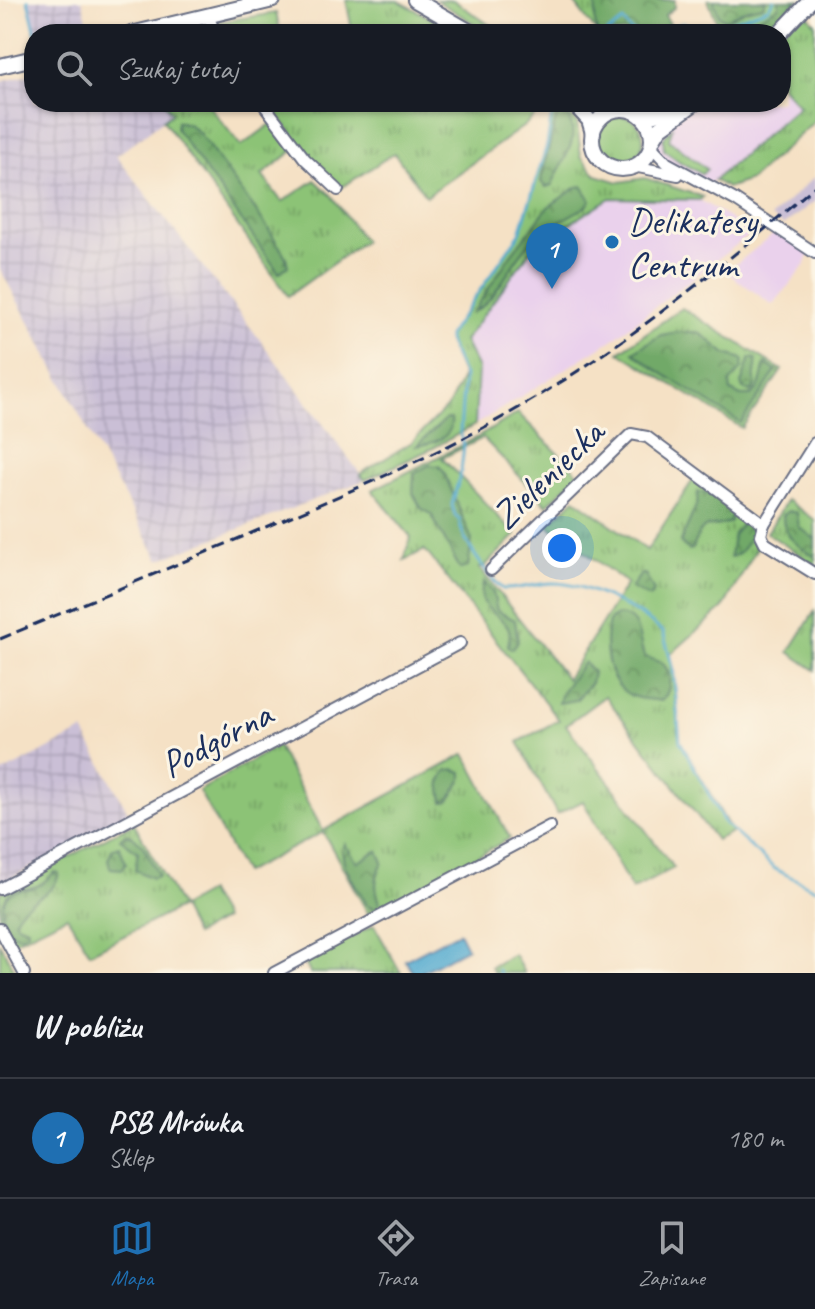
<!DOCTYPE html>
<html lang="pl">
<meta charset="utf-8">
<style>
:root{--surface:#171b24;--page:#242831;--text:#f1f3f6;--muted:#9ea1a6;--line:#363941;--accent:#1f6fb2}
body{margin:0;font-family:Caveat,sans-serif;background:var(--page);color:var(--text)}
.you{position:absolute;left:562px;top:548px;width:28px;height:28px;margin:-20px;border:6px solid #fff;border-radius:50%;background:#1a73e8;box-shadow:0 0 0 12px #1a73e833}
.badge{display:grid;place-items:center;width:52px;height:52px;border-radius:50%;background:var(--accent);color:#fff;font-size:26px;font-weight:700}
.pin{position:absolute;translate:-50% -66px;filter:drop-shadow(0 2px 4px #0008)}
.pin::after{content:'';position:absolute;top:42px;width:28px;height:24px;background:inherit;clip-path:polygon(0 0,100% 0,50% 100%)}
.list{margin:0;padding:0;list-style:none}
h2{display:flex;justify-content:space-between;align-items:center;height:104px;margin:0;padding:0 32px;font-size:34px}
h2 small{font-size:26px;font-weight:400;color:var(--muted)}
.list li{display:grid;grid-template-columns:52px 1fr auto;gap:24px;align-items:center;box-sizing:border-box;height:120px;padding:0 32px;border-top:2px solid var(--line)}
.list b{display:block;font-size:30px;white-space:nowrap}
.list p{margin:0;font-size:26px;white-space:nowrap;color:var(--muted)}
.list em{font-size:26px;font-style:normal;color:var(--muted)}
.icon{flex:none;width:44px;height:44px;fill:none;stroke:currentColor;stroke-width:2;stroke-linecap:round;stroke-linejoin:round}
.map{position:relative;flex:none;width:815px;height:973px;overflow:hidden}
.search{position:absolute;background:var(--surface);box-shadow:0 2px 6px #0004;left:24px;right:24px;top:24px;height:88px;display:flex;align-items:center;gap:20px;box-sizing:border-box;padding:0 28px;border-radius:32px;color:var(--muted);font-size:30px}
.sheet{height:224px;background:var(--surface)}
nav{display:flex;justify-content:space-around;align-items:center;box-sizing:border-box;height:112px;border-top:2px solid var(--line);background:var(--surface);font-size:22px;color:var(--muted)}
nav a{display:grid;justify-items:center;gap:4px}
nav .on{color:var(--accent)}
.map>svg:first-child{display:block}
</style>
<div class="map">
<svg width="815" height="973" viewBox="0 0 815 973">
<defs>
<pattern id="industrial-grid" width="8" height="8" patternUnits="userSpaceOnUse" patternTransform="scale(2)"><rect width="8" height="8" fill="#cabfd6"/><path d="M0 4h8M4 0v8" fill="none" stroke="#ada4ba"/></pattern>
<pattern id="grass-tufts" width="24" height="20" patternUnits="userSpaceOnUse" patternTransform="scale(2)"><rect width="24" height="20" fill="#8cc376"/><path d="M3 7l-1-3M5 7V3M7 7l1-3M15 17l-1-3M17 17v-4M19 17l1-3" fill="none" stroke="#729f64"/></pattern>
<pattern id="forest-crowns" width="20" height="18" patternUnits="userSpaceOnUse" patternTransform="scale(2)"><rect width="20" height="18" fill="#71a967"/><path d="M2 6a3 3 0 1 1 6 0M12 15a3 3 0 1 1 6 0" fill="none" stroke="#5c8a58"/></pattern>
</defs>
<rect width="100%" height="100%" fill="#fcf5e5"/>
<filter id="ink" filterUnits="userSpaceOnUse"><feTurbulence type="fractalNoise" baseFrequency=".0125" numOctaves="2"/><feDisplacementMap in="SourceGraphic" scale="16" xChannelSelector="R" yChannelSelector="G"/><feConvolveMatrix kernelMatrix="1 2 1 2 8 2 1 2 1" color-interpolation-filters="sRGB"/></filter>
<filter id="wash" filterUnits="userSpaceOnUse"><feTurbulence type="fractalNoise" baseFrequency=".006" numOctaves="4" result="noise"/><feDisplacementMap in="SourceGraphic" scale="32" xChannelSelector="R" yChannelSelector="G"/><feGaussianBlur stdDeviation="1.8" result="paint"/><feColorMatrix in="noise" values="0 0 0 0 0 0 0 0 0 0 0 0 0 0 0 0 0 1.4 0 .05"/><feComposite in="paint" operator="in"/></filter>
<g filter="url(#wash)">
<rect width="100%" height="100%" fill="#f5e1c5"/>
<g fill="#ead1ec">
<polygon points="781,86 799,106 707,186 667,163 652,142 696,102 781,102"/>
<polygon points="610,198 700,200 752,233 612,340 475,425 478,369 464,341 533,246"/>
<polygon points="779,230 811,251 805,265 773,305 726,272"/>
</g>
<g fill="url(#industrial-grid)">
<polygon points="29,0 82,0 90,31 79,34 37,34"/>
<polygon points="34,73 34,102 164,102 173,113 116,156 251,328 365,480 159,560 0,269 0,81"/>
<polygon points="83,731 130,815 0,884 0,774"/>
</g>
<polygon fill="#cabfd6" points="815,176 815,201 784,225 771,217"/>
<g fill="url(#grass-tufts)" stroke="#54796a" stroke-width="2">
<polygon points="346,0 399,1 447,27 443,34 353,34"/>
<polygon points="436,0 453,0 503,34 491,34"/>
<polygon points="572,0 596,0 597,33"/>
<polygon points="708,0 799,0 767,34 722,34"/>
<polygon points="802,9 815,23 815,121 750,180 727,188 714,180 799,106 781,86 781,34"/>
<polygon points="276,13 281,34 221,34 213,23"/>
<polygon points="164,102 206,102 241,146 274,122 293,151 262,175 282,202 315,180 331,195 364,241 288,296 163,120 172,113"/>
<polygon points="266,102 549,102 524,126 426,196 394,153 338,190"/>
<polygon points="554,102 559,102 577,123 581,156 596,175 619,182 645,178 703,197 700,200 610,198 534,246 464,341 478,369 475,425 433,448 365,480 360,474 412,442 449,405 463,376 448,341 448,336 520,233 547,145"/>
<circle cx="620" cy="139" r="23"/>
<polygon points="673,126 669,140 707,169 702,174 680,162 664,150 663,139"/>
<polygon points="682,308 782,370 742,428 619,352"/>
<polygon points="518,413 579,474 547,505 483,438 442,458 516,535 483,568 479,568 567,679 627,583 548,525 575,499 647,550 693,480 755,526 754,536 759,544 723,608 671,654 680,741 732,832 716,840 605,696 566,725 674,868 632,890 583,801 557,814 518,742 559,720 425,550 404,560 411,537 372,490 478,437"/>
<polygon points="787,500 815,520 815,565 767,533"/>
<polygon points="815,611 815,670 789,652"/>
<polygon points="277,746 323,831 465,754 510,838 370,917 323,832 244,873 199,791"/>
<polygon points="134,823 181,907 208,892 224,919 195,935 181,907 90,953 67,916 12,943 0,921 0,893"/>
<polygon points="374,925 401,973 310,973 304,961"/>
<polygon points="0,944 17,973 0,973"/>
<polygon points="514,954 524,973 494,973 491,967"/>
</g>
<g fill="url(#forest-crowns)" stroke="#466c62" stroke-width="2">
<polygon points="596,0 675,0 675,7 665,15 670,24 658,30 598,34 595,23"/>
<polygon points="713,0 766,0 763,6 745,10 725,20 719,16"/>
<polygon points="779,0 797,0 765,34 748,34 753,29 753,21 779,6"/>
<path d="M 563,110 C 586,137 562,159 552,185 L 546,187 L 541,182 L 542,175 L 558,111 Z"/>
<polygon points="177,121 188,124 199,133 266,225 286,257 288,266 279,273 176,129"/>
<path d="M 582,186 L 591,200 L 587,206 C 565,219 541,229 525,249 C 508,268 496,301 473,312 L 510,256 L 548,207 L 577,187 Z"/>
<path d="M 678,332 L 699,332 L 726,354 L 743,359 L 742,368 L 730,383 L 731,391 L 741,396 L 751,396 C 763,385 761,377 765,363 L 776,371 L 741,423 L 654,368 L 633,352 L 661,335 Z"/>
<path d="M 750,358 L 756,359 C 758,367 752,376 756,384 L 752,391 L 743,389 L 741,384 Z"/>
<path d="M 446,419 L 451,419 C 454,438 432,444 416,446 Z"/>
<polygon points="429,465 439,466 444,472 472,540 468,567 460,569 431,514 421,508 413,493 414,474"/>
<path d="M 698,492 C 712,492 724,504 732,514 L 730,522 C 707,532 703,516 693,549 L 689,550 L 680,543 L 697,504 Z"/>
<path d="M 789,511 L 797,513 L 799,527 L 815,539 L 815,557 C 799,547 782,536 783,515 Z"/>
<path d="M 744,521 L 753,526 L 753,529 C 748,540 743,555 730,557 L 733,535 Z"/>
<polygon points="641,574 645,574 654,591 650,598 631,588"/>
<path d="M 484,582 L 493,592 L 497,611 L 515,620 L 518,641 L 512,649 L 508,647 C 508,641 512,633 508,627 C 498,612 473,608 484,582 Z"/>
<path d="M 617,615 C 640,615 638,638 644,656 C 649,659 658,660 663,664 C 673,673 671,693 661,701 C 653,699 643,700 635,697 C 607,688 601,644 610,619 Z"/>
<polygon points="584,662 593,672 591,683 576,700 559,703 562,692"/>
<polygon points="453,769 462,772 462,779 449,801 443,802 440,782 446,771"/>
<path d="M 125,834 C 144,837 149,860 159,876 L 152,878 L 135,870 L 138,852 L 120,839 Z"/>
<path d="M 345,844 L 357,862 C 365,860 369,853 378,851 L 383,862 C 375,878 374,886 380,903 L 376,909 L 367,905 C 359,888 335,861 345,844 Z"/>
<polygon points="119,846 126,863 122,869 110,868 108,859 113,848"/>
<path d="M 55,872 L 59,873 C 54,900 25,896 15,920 L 17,924 L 27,928 L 27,932 L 20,936 C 11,934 5,929 3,919 C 0,882 21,894 39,885 C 45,882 50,876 55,872 Z"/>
</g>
<polygon fill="#53aad0" stroke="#376c97" stroke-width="2" points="459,932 467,948 420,973 414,973 405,960"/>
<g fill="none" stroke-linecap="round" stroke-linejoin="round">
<g stroke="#53aad0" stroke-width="3">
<polyline points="28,0 36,34"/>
<polyline points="607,33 623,21 631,31 641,34"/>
<polyline points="651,34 684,23 690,26 695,34"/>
<polyline points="697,34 768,8 774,0"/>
<path d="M 554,102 L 547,145 L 520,233 L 448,336 L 448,341 L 464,376 L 460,433 L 464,446 L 461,471 L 452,505 L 455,515 L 460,520 C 459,537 489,577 503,589 C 520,590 536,583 553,583 C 587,583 638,610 663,632 L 673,667 L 680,741 L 725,824 L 775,869 L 815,889"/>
<polyline points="498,970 500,973"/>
</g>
</g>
</g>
<g filter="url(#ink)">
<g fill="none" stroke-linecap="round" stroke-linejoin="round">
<defs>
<g id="minor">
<polyline points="208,16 216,34"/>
<polyline points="262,102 305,159 338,190"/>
<polyline points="651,146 667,163 735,200 815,253"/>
<polyline points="633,166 678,175"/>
<polyline points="764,524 761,535 765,543 815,574"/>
<polyline points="491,570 631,434 647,437 764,524 815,443"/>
<polyline points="0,889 460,643"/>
<polyline points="0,929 24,973"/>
<polyline points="274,973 550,826"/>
</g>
<g id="major">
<polyline points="415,0 474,34"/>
<polyline points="131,34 273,0"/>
<polyline points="779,34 811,0"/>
<polyline points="0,66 34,58"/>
<polyline points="572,102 589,120 593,133"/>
<polyline points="594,102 620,109"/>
<circle cx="622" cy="139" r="30"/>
<polyline points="639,114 652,115 681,106"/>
<polyline points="652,141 660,128 696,102"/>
</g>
</defs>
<use href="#minor" stroke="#676d82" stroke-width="14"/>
<use href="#major" stroke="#676d82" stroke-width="18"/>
<use href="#minor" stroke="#fff" stroke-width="10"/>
<use href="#major" stroke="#fff" stroke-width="14"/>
<path stroke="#1b2f5e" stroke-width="3" stroke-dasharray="12 6" stroke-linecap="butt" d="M 0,639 C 89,601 179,564 268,526 C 344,494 421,462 494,422 C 611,357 714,274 815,186"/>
</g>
</g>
<circle fill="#1f6fb2" stroke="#fcf5e5" stroke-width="3" cx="612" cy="242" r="8"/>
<g text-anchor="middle" stroke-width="6" stroke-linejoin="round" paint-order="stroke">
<g font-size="38" fill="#1b2f5e" stroke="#fcf5e5" text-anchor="start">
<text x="628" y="233">Delikatesy<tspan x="628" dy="44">Centrum</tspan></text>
</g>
<g font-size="38" fill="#1b2f5e" stroke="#fcf5e5">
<text transform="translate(547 474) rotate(-44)" y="13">Zieleniecka</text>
<text transform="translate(216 739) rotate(-28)" y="13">Podgórna</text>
</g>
</g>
</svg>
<div class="you"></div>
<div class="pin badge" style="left:552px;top:289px">1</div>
<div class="search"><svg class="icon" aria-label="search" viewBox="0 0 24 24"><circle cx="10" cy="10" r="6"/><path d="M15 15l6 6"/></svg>Szukaj tutaj</div>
</div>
<section class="sheet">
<h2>W pobliżu<small></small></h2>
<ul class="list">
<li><span class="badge">1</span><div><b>PSB Mrówka</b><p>Sklep</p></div><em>180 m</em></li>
</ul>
</section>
<nav>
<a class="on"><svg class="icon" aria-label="map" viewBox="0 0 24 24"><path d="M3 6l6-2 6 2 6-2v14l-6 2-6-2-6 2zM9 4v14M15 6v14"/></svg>Mapa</a>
<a><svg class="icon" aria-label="directions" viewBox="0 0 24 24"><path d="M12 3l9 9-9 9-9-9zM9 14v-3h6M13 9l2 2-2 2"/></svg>Trasa</a>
<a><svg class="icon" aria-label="saved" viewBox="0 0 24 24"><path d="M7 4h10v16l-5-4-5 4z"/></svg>Zapisane</a>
</nav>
